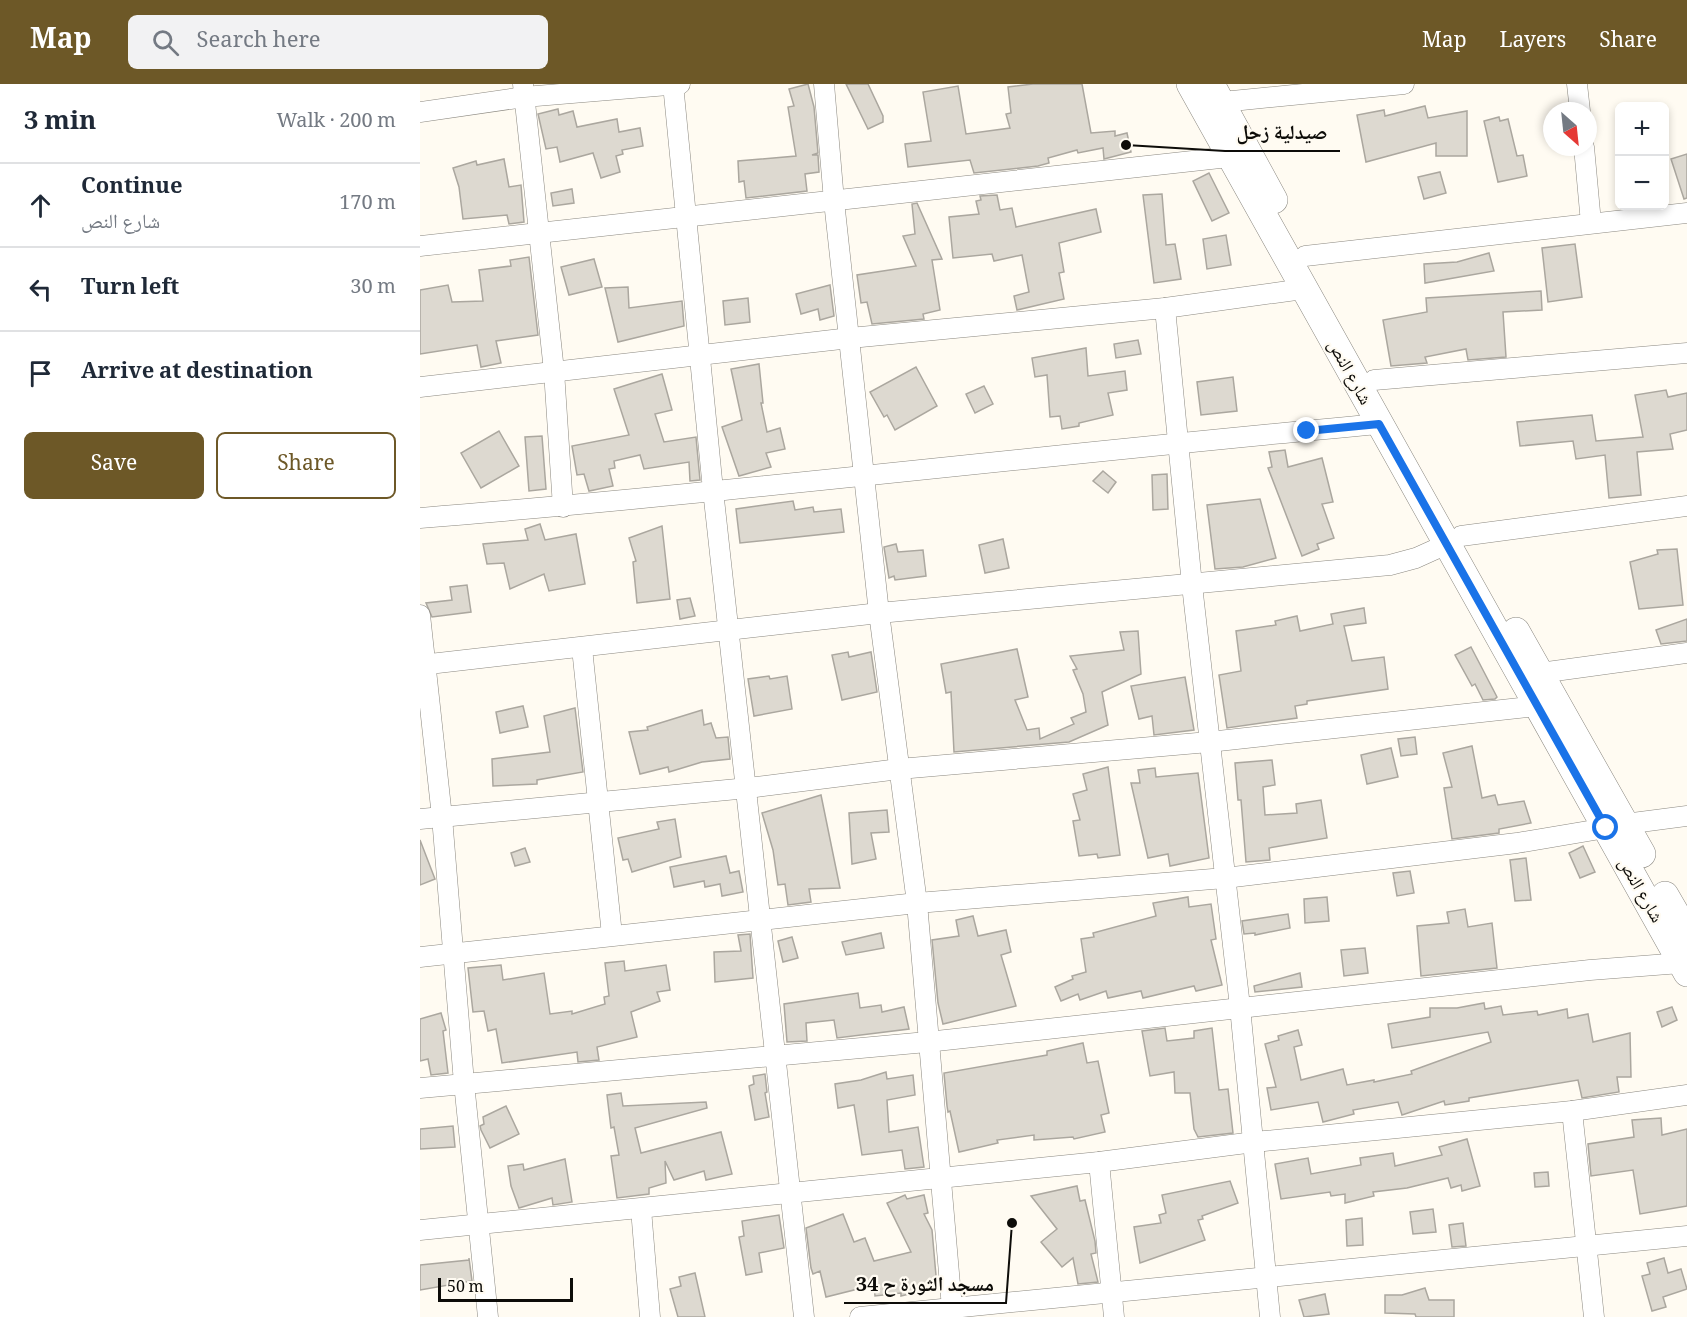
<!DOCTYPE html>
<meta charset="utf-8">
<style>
:root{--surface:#fff;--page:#f2f2f3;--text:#1f2937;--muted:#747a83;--line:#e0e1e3;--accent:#6d5827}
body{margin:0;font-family:Georgia,"Noto Naskh Arabic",serif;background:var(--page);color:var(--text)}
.controls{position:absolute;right:18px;top:18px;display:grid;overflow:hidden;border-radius:9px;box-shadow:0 3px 9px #0003}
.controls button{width:54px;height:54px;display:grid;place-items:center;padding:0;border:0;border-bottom:2px solid var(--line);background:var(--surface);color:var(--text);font:30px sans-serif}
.compass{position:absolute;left:1123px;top:18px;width:54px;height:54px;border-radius:50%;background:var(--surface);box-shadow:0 3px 9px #0003;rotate:153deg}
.scale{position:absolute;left:18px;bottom:15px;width:135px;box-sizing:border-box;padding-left:6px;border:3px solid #0d0c09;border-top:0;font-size:16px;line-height:21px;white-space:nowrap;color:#0d0c09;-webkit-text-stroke:4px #fffbf2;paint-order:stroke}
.stop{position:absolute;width:18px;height:18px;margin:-14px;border:4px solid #1a73e8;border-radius:50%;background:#fff}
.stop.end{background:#1a73e8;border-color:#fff;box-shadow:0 2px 6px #0008}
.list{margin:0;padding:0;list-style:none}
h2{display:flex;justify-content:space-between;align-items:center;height:78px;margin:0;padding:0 24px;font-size:26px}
h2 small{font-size:20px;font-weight:400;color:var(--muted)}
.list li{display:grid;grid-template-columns:39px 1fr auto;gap:18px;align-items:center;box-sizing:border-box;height:84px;padding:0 24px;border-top:2px solid var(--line)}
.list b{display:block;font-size:22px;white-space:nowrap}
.list p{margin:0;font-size:20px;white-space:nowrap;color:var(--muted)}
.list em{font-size:20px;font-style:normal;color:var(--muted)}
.actions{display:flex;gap:12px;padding:18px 24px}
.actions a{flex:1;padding:14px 0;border:2px solid var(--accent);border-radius:9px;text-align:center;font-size:21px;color:var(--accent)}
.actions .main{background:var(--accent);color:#fff}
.icon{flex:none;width:33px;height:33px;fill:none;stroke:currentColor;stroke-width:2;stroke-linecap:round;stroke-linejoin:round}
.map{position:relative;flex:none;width:1267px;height:1233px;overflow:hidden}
header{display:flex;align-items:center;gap:36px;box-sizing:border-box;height:84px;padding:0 30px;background:var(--accent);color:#fff}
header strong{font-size:28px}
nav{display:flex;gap:33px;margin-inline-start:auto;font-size:21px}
.search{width:420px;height:54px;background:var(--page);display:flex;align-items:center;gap:15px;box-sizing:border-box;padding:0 21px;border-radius:9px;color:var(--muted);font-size:22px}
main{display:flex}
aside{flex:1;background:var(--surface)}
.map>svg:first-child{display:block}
</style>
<header>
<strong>Map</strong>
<div class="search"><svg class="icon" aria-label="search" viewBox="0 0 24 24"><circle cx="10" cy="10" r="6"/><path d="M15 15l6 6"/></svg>Search here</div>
<nav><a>Map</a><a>Layers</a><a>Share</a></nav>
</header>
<main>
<aside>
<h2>3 min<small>Walk · 200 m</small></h2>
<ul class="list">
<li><svg class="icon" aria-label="ahead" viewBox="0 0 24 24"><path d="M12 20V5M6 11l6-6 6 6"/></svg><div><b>Continue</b><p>شارع النص</p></div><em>170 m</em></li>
<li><svg class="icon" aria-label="left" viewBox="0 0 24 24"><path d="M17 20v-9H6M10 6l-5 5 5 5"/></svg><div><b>Turn left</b></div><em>30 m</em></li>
<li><svg class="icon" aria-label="arrive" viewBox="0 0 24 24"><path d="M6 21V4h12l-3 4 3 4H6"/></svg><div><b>Arrive at destination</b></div></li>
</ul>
<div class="actions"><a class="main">Save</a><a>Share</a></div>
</aside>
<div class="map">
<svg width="1267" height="1233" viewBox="0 0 1267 1233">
<rect width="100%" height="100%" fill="#fffbf2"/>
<g fill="#ddd9d0" stroke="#aba79f" stroke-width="1.5">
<polygon points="388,0 394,23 398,69 392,71 398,71 399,88 385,90 387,107 326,114 324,97 319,98 318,77 376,72 368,23 374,22 369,5"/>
<polygon points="426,0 448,0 463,32 463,38 448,45"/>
<polygon points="613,0 662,0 671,49 695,47 695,52 707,49 711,68 684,75 683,64 658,69 657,66 628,74 629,79 618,82 554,89 550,76 488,83 485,60 511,57 503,8 538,2 546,50 590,44 586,30 591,29 588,3"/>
<polygon points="1005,22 1008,34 1047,27 1047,72 1016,72 1016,59 946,78 937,31 964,26 965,32"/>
<polygon points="138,25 139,31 153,27 157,43 197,35 199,48 220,44 223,62 202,66 203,70 196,72 200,88 181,94 173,69 140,78 137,63 126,65 118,30"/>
<polygon points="1079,33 1080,37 1088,35 1097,72 1103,71 1107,92 1078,98 1064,37"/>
<polygon points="1267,70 1267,114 1264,115 1251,75"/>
<polygon points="84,75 89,103 101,101 104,138 89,140 87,131 43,135 39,103 33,84 56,77 57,81"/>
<polygon points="1020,88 1026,109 1004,115 998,93"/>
<polygon points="789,89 809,129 792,137 773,97"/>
<polygon points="152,105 154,119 133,122 131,109"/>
<polygon points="742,110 746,161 755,160 761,195 734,199 723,111"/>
<polygon points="577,111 580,126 592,124 596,143 676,125 681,148 639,159 644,188 639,189 644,215 597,226 594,212 609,208 602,171 574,177 572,170 533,174 529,133 559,130 556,117 561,116 560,112"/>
<polygon points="497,119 522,175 512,176 520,226 503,230 504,235 452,240 447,218 441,219 437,191 496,182 483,152 495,150 492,120"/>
<polygon points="806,151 811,181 787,185 783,155"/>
<polygon points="1155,160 1162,213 1128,218 1122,164"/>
<polygon points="1069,169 1074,187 1005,199 1004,180 1037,178"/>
<polygon points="109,173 118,251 76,257 81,279 61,283 57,261 0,270 0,206 28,201 32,218 63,217 59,186 91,182 90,176"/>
<polygon points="174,175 182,203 149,211 141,183"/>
<polygon points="410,201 414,232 400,236 398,225 381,230 376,210"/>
<polygon points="208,203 209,224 262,217 264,242 198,258 185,204"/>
<polygon points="1121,207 1122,226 1083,228 1086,273 1048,276 1046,265 1005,273 1007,279 971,282 963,236 1007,228 1006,214"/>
<polygon points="328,214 330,238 305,241 303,217"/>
<polygon points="718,256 721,270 696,274 694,260"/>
<polygon points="666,264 668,292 705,287 707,306 688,309 693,331 659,339 659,342 642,345 640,332 630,333 627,291 615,293 612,274"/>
<polygon points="339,280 343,319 341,319 347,348 360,344 365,365 346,369 351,383 319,392 302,343 322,336 311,285"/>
<polygon points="496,283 517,322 475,346 467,331 464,333 450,308"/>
<polygon points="242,290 252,326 235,330 244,358 276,353 280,396 270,397 269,378 224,385 220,371 194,377 195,384 189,385 193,402 169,407 164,390 157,391 152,362 209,351 194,305"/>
<polygon points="813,293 817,327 781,331 777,298"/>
<polygon points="564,302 573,320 555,329 546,310"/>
<polygon points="1246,306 1248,313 1267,309 1267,346 1250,350 1253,365 1217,368 1221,411 1189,414 1185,371 1156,375 1153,357 1100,362 1097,338 1172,331 1176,357 1223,353 1215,311"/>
<polygon points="79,347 99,382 61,404 41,369"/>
<polygon points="122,352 126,405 109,407 105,353"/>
<polygon points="865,366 868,383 902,374 913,418 902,420 914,454 897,460 899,465 882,472 848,384 852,383 849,368"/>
<polygon points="683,387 696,398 688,409 673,397"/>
<polygon points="747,390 748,425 733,426 732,391"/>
<polygon points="840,415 856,474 823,483 795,485 787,421"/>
<polygon points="373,417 375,426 393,423 394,428 421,425 424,448 320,459 316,425"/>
<polygon points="120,440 125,456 156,450 165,500 129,507 124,490 90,505 84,479 67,480 63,460 108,456 105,445"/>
<polygon points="242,442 250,515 217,519 213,478 216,477 209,454"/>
<polygon points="583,455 589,484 565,489 559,461"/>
<polygon points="476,460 478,468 503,466 506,492 475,496 474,492 469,494 464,463"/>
<polygon points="1257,465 1263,521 1219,525 1210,478 1238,470 1237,466"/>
<polygon points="47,501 51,528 12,533 6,519 32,516 30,503"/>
<polygon points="270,514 275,532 260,535 257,516"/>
<polygon points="944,524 946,539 924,542 932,577 964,573 968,605 887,617 887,620 875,622 877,634 807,644 799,591 821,587 816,547 856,541 855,537 877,532 880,547 913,540 911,530"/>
<polygon points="1267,535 1267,557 1241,560 1236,546"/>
<polygon points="718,547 721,590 682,608 688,641 649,658 534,668 531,608 526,609 521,580 597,565 608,613 595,616 607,646 619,644 620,655 654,640 651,634 666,628 663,610 653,586 657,585 650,572 704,566 700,548"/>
<polygon points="1051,563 1077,613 1075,615 1063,616 1055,600 1052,602 1035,571"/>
<polygon points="428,568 429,573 451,568 457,608 422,616 412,571"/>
<polygon points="349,592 350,595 367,592 372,625 334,632 328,595"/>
<polygon points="765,593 774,646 734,651 732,632 719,635 711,602"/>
<polygon points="103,622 108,643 80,649 76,628"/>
<polygon points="155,624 163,688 117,696 117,700 73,702 72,675 130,668 124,632"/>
<polygon points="282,626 284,641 291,639 296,654 308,653 310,675 282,678 249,688 248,683 220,690 209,648 228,646 227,643"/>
<polygon points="995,653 997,670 981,672 978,655"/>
<polygon points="1052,662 1062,714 1075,711 1078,721 1104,717 1111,739 1079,745 1079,749 1032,755 1024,704 1032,703 1023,669"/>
<polygon points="971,664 978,693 947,700 941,671"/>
<polygon points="852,676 855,701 843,703 845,731 877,729 876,720 901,716 907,754 849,764 850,776 826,778 821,716 818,716 815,679"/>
<polygon points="688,683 700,771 678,774 677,770 659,772 653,737 660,736 653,710 667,706 663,690"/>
<polygon points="735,684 736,693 778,689 789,774 750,782 748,770 728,774 711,699 720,699 718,686"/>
<polygon points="401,711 420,804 389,805 391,818 368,821 365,800 358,801 353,766 342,729"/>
<polygon points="467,726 469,748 451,749 456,775 432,780 429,729"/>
<polygon points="255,735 261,773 212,788 208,775 203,776 198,754 239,745 237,738"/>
<polygon points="0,756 15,795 0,801"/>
<polygon points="1163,762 1175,788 1160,794 1149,769"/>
<polygon points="105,764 110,778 95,782 91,769"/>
<polygon points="306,772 310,789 319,787 323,808 302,812 300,800 285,803 284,797 254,803 250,783"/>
<polygon points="1106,774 1111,816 1095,817 1090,776"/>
<polygon points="990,787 994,809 977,812 973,789"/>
<polygon points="768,813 769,823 791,820 796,855 791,856 802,901 776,907 774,902 723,914 721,907 688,914 686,907 660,916 658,910 641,917 635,903 653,895 652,892 666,888 661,855 674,853 673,849 736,832 733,819"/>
<polygon points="907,813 909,837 885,839 884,815"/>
<polygon points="1045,825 1048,843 1072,839 1077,884 1001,892 997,842 1029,839 1027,828"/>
<polygon points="868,830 870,844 835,851 835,849 824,850 822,837"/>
<polygon points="553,832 558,852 586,846 591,868 581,871 596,922 523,940 518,919 512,856 539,852 536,836"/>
<polygon points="461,849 464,864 426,871 422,858"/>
<polygon points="330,850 333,894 295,898 294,868 321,867 318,851"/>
<polygon points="372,853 378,874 363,878 358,857"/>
<polygon points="945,864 948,889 924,892 921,866"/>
<polygon points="204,877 205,887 246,881 250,906 237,908 240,917 211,928 217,953 177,963 179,976 158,978 157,968 82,979 76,945 68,947 64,927 53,928 48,884 81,881 83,896 124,889 130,930 152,927 152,930 185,920 184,913 189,912 185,879"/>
<polygon points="880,889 882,903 835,908 834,902"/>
<polygon points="438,909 440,924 461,921 462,928 484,923 489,945 417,954 414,936 386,939 387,957 367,958 364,920"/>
<polygon points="1064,919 1065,925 1081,922 1083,931 1117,927 1118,931 1147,925 1148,934 1168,930 1173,958 1210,949 1211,993 1197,993 1199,1008 1162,1014 1158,996 1049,1014 1049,1017 1025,1021 1024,1017 982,1031 978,1018 933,1026 934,1030 903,1038 898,1018 851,1026 847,1004 856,1003 845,960 859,956 858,952 878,946 882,961 874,963 881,996 923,985 927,1001 954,996 954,998 992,990 991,987 1071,958 1068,948 972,964 968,940 1010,933 1010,924 1037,924"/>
<polygon points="1252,923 1257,936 1242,943 1237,928"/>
<polygon points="21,929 26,946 23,947 28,989 11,991 8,975 0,977 0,935"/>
<polygon points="745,944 747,957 774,954 774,947 792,944 799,1006 808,1005 813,1049 778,1053 774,1045 770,1009 755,1009 754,988 730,992 722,947"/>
<polygon points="663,959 667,979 678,977 689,1029 681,1031 685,1048 654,1055 653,1053 614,1056 614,1051 577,1056 578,1059 539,1068 530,1027 528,1028 527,1022 524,989 627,971 627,967"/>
<polygon points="466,988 467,995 493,991 495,1011 467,1016 469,1048 498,1043 504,1083 485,1085 482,1066 442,1071 434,1021 418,1024 415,1000 441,996"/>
<polygon points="345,990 347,1008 345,1009 349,1033 335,1036 329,1002 334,1000 333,992"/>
<polygon points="201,1009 203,1022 286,1018 287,1024 215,1044 221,1069 301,1048 312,1090 286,1096 284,1087 254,1096 245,1077 246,1099 229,1104 229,1110 197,1114 191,1072 199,1071 194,1043 191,1044 187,1011"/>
<polygon points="86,1022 99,1050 70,1064 61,1046 60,1042 64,1040 63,1033"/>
<polygon points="1241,1034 1242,1051 1267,1045 1267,1122 1220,1130 1213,1086 1171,1092 1168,1060 1214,1053 1212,1036"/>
<polygon points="33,1042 35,1063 0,1065 0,1045"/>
<polygon points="1047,1055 1060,1102 1042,1107 1041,1101 1031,1104 1028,1094 987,1104 953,1108 954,1112 925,1119 925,1110 911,1112 910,1108 861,1115 855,1080 888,1074 891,1090 941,1081 940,1074 973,1069 975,1082 1022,1071 1019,1063"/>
<polygon points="145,1075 152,1118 133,1121 132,1114 99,1124 91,1102 88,1082 103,1080 104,1086"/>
<polygon points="1128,1088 1129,1102 1115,1103 1114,1089"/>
<polygon points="810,1097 818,1119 782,1132 783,1135 778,1136 785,1156 720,1179 714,1143 741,1139 739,1131 746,1129 742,1111"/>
<polygon points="657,1102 660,1117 665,1116 675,1157 676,1169 671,1170 678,1198 658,1200 653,1174 642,1183 621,1158 637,1145 611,1112"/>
<polygon points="485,1111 487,1115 504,1111 508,1129 504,1130 512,1146 517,1203 481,1212 481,1209 455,1212 454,1201 406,1213 400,1187 393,1190 391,1184 386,1144 423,1130 434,1158 445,1154 454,1177 491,1168 467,1119"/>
<polygon points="1013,1125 1016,1148 993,1150 990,1128"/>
<polygon points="359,1131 364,1164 339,1169 342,1188 326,1191 319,1153 324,1152 322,1137"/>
<polygon points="942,1134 943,1161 927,1162 926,1136"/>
<polygon points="1043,1139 1046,1162 1032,1163 1029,1141"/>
<polygon points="49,1174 52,1197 0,1206 0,1181 49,1176"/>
<polygon points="1244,1174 1248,1189 1261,1185 1267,1205 1243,1213 1246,1223 1232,1227 1222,1192 1230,1190 1227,1179"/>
<polygon points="275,1189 285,1233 258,1233 250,1205 261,1202 259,1193"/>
<polygon points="1005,1204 1009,1216 1034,1216 1034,1233 996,1233 995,1230 965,1229 965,1211 982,1211"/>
<polygon points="905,1210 909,1230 884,1233 879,1216"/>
</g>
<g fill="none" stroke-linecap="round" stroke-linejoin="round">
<defs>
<g id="minor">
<polyline points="103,0 134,287 143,423"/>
<polyline points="253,0 293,406 384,1233"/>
<polyline points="404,0 414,117 459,529 497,819 532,1224"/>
<polyline points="1157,0 1160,27"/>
<polyline points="802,18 984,0"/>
<polyline points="0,28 104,13 260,0"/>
<polyline points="1164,63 1171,139"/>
<polyline points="0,162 809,73"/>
<polyline points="885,172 1267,129"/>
<polyline points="745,224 772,501 820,923 850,1233"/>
<polyline points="954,296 1267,269"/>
<polyline points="0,303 430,254 745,224 883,205"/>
<path d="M 0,434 C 320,408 639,369 959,340"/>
<polyline points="1041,452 1267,422"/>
<polyline points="0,531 22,733 44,999 68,1233"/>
<polyline points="162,564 192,851"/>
<polyline points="0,581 459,529 970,481 996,474 1027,460"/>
<polyline points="1120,589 1267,569"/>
<polyline points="0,735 328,704 479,685 789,658 1117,622"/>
<polyline points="1205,740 1267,732"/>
<polyline points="0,873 497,819 805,794 1097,759 1186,744"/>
<polyline points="0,1004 507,958 1170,886 1261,879"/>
<polyline points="1152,1027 1174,1233"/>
<polyline points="679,1078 694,1233"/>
<polyline points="221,1125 230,1233"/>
<polyline points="0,1146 679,1078 834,1058 1152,1027 1267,1011"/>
<polyline points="440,1233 1267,1152"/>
</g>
<g id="secondary">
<polyline points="770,0 1267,889"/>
<polyline points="791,0 854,116"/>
<polyline points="1096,547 1222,770"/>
<polyline points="1245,811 1267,849"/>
</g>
</defs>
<use href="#minor" stroke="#8b8880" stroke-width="21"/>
<use href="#secondary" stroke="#8b8880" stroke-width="28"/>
<use href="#minor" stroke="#fff" stroke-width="20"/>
<use href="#secondary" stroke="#fff" stroke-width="27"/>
</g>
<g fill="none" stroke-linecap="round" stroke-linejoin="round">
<polyline stroke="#1a73e8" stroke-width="8" points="887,347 959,340 1186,744"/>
</g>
<g text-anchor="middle" stroke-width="4.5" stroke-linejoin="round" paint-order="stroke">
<g font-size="18" fill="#0d0c09" stroke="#fffbf2">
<text transform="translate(930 288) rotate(61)" y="6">شارع النص</text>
<text transform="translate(1221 806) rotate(60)" y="6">شارع النص</text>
</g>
</g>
<path fill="none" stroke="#0d0c09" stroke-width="2" d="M706 61L805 67H920M592 1139L586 1219H424"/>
<g fill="#0d0c09" stroke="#fffbf2" stroke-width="2">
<circle cx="706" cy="61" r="6"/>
<circle cx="592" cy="1139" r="6"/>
</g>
<g font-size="20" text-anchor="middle" font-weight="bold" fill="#0d0c09" stroke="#fffbf2" stroke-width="4.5" stroke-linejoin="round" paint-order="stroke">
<text x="862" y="55">صيدلية زحل</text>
<text x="505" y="1207">مسجد الثورة ح 34</text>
</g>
</svg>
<div class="controls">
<button>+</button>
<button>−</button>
</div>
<svg class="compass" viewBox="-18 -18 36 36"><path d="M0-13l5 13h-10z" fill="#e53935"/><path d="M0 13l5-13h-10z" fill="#747a83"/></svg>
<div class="scale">50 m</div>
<div class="stop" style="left:1186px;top:744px"></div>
<div class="stop end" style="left:887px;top:347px"></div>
</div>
</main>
